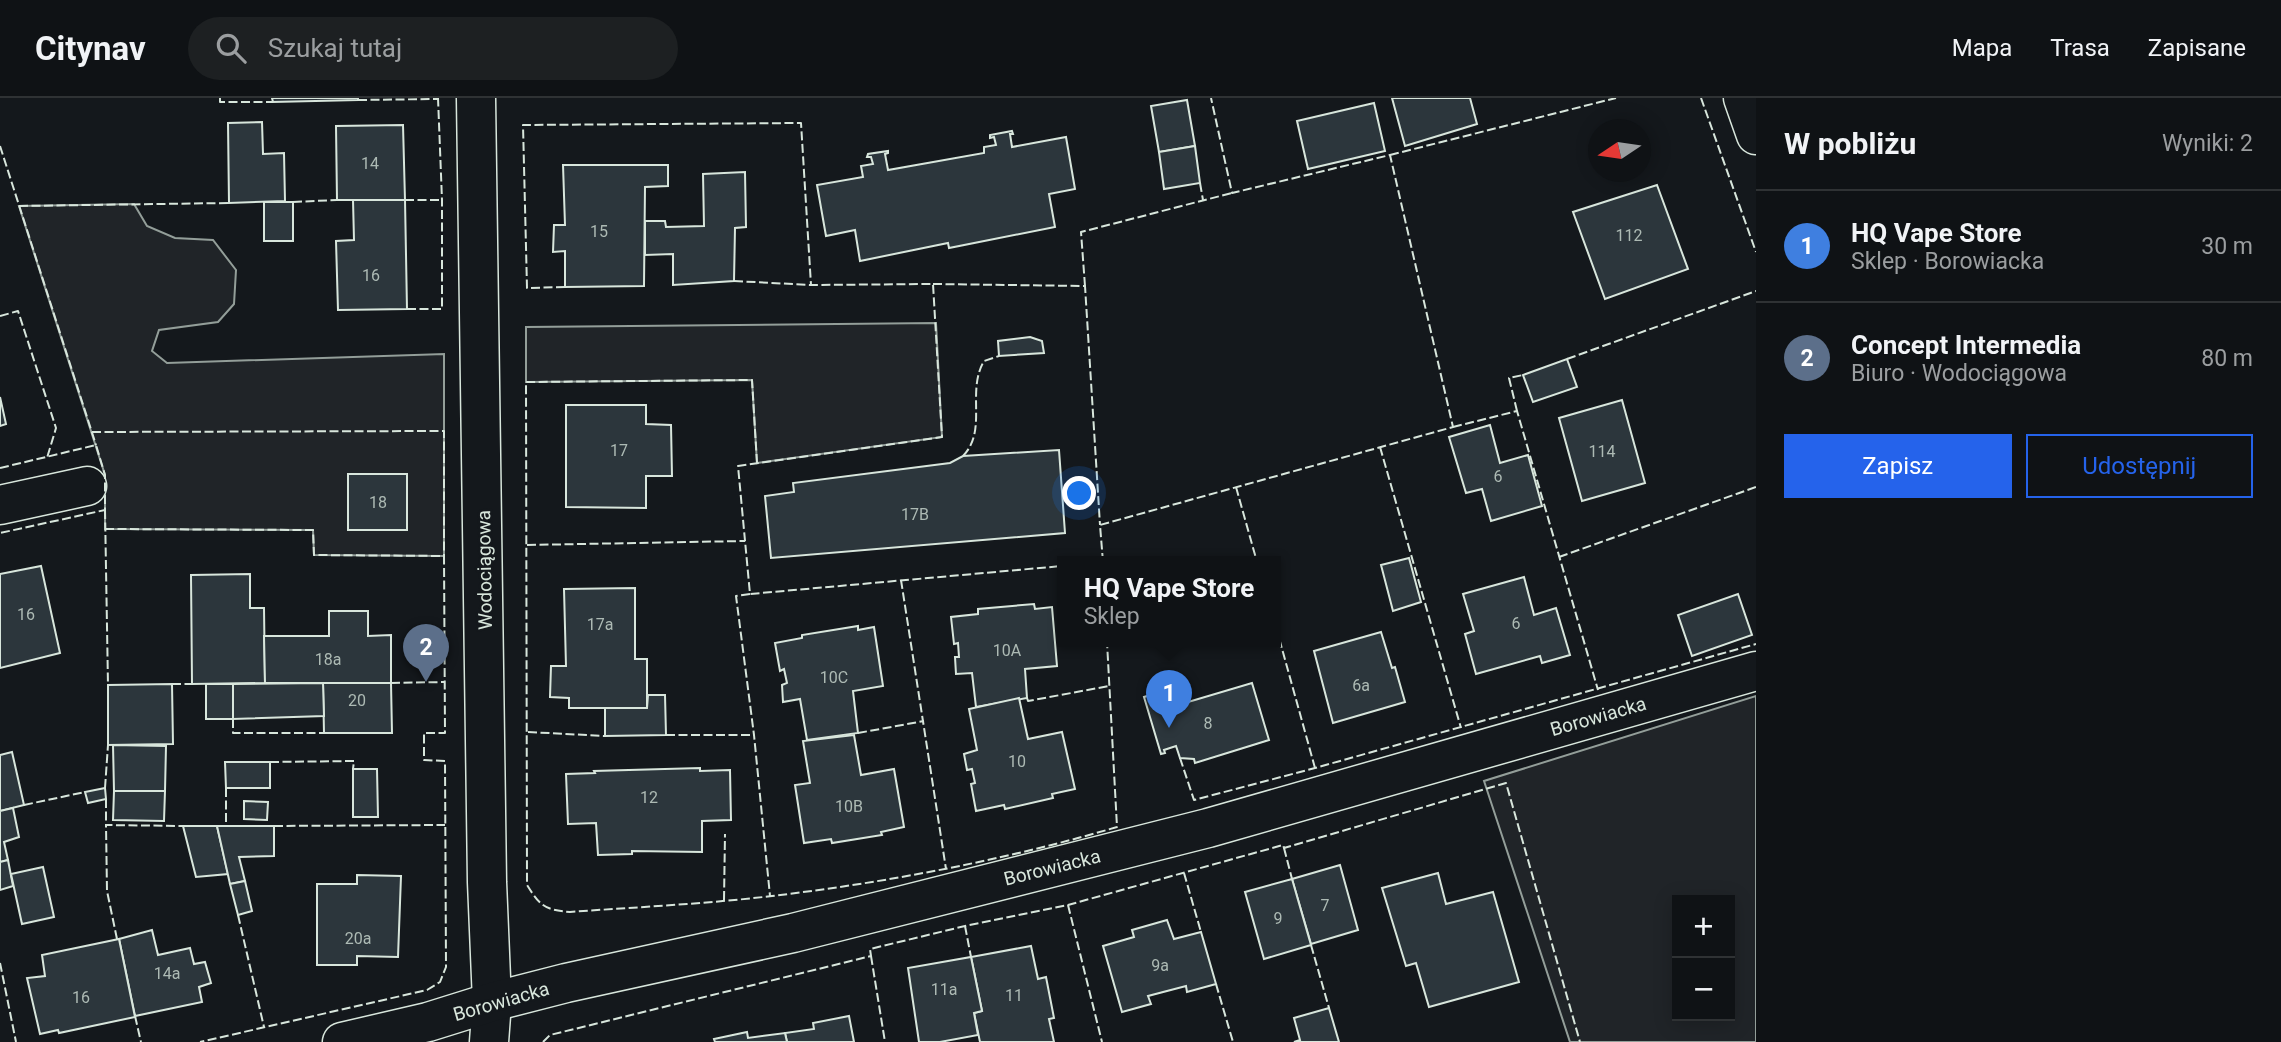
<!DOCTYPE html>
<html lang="pl">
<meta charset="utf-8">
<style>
:root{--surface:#0f1215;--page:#1d2022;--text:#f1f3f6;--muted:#9b9ea0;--line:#2f3234;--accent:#2563eb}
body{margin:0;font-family:Roboto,sans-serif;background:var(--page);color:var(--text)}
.controls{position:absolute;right:21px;bottom:21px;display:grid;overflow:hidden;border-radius:0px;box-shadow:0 4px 18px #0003}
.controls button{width:63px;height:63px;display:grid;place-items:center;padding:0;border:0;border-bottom:2px solid var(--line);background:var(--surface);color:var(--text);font:35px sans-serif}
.compass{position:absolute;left:1588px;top:21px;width:63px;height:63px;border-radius:50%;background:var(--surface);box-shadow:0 4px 18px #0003;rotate:257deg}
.you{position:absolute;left:1080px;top:396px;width:24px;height:24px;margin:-18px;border:5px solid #fff;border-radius:50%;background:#1a73e8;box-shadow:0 0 0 10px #1a73e833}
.badge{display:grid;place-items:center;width:46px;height:46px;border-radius:50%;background:var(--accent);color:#fff;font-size:23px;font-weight:700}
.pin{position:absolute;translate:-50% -58px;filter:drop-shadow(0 2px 4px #0008)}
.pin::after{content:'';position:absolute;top:37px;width:24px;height:21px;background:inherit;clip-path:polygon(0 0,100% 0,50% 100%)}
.popup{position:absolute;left:1057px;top:458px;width:224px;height:91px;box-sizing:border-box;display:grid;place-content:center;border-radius:0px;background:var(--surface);filter:drop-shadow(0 2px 5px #0005);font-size:23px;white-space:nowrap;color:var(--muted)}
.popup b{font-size:26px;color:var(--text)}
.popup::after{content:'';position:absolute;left:50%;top:100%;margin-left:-14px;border:14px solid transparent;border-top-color:var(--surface)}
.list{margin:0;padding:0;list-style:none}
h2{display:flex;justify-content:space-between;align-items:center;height:91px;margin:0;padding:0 28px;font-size:30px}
h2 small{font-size:23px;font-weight:400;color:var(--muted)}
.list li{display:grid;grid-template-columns:46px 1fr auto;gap:21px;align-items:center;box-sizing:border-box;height:112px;padding:0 28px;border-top:2px solid var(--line)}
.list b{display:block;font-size:26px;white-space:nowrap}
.list p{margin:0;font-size:23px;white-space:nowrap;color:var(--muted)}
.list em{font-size:23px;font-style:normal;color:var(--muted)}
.actions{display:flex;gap:14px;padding:21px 28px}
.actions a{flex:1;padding:16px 0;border:2px solid var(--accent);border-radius:0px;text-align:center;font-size:24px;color:var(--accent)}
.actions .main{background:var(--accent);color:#fff}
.icon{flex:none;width:38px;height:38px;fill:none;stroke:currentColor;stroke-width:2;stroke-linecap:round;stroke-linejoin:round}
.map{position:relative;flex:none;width:1756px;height:944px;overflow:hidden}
header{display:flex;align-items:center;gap:42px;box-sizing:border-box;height:98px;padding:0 35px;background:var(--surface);border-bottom:2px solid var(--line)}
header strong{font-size:33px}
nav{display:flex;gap:38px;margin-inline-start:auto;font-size:24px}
.search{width:490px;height:63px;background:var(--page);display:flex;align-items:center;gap:18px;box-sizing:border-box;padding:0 24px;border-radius:38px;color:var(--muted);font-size:26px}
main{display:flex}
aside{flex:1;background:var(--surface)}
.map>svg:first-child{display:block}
</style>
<header>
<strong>Citynav</strong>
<div class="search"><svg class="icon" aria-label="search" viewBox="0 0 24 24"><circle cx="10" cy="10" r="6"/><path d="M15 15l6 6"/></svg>Szukaj tutaj</div>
<nav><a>Mapa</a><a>Trasa</a><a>Zapisane</a></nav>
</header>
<main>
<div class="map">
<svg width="1756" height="944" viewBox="0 0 1756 944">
<rect width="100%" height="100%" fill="#14181c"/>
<g fill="#202428" stroke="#939e99" stroke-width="2" fill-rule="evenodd">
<polygon points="134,106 147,128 175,140 213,142 236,172 234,206 218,224 159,232 152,253 167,265 444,256 444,458 314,457 313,432 105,431 105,377 19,108"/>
<polygon points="936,225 942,339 757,365 752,282 526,284 526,229"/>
<path d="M 1756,598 L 1756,944 L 1570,944 L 1484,683 ZM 1730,802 L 1730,918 L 1677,918 L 1677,802 Z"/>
</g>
<g fill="#2c363c" stroke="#d8e6dc" stroke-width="2">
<polygon points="272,0 358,0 358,2 273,4"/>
<polygon points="1392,0 1470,0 1477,26 1405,48"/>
<polygon points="1187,2 1195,48 1159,54 1151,8"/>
<polygon points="1374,5 1385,53 1308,71 1297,23"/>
<polygon points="262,24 263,56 284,55 285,103 229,105 228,25"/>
<polygon points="403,27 405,102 337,102 336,28"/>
<polygon points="1012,33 1013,36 1010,36 1012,49 1066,39 1075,91 1049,96 1055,129 949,150 948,145 860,163 855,132 826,138 817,87 863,79 861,68 873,66 871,59 867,59 868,56 888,53 888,55 885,56 888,72 984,55 984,49 996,47 994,39 990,40 990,37"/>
<polygon points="1195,48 1200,85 1164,91 1159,54"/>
<polygon points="563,67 668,67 668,88 645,89 644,188 565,189 565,153 553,154 554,127 565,127"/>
<polygon points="745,74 746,129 735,130 734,183 673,187 673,156 645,157 645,123 665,123 666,129 704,128 703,76"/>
<polygon points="1657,87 1688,171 1605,201 1573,114"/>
<polygon points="353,102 405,102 407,211 338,212 336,143 354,142"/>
<rect x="264" y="104" width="29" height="39"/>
<polygon points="1030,239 1042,243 1044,255 999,258 998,243"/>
<polygon points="1567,261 1577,289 1533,304 1523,277"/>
<polygon points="0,299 6,326 0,328"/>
<polygon points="1622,302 1645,385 1582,403 1559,320"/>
<polygon points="566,307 646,307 646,326 671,327 672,378 646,378 646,410 566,409"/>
<polygon points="1490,327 1500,365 1528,357 1542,408 1491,423 1482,391 1466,395 1449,339"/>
<polygon points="1059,352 1065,435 771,460 765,398 794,394 793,385 950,365 963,358"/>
<rect x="348" y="376" width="59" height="56"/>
<polygon points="1409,460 1421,504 1393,513 1381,467"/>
<polygon points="41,468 60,555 0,570 0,476"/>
<polygon points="250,476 250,510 264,510 265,585 192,586 191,477"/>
<polygon points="1524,479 1534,517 1556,510 1570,557 1542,565 1540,558 1476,576 1465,536 1474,533 1463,496"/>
<polygon points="635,490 635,561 647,561 647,610 569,610 569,600 550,599 551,568 566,568 564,491"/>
<polygon points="1738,496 1752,537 1692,558 1678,517"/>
<polygon points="1034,506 1035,511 1052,509 1057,568 1025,571 1027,600 976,609 972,575 956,576 955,559 959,559 958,545 954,546 951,519 978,516 978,511"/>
<polygon points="329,513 368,513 368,538 391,537 391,585 265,585 264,538 329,538"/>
<polygon points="858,528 858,532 874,529 883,588 853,593 858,635 807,642 800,601 783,604 782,587 787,585 784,571 780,573 775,545 802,540 802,537"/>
<polygon points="1381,534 1392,570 1395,569 1405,604 1333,625 1314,553"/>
<polygon points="323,585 391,585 392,635 324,635"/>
<polygon points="323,585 324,618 233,621 233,586"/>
<polygon points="1252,585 1269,642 1195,665 1194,661 1180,660 1176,648 1164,652 1165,655 1161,656 1144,599 1172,590 1178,607"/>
<polygon points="172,586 173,646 108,647 108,587"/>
<rect x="206" y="586" width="27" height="35"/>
<polygon points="648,597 665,597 666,637 605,638 605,610 647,610"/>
<polygon points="1019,600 1028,641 1062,634 1075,691 1052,696 1053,700 1005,711 1004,707 976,713 971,686 975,685 972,671 967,672 964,656 977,652 969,611"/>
<polygon points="854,637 861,677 894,671 904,729 881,734 882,737 832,745 831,741 804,745 795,687 810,685 803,643"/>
<polygon points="113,647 166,648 165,693 114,693"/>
<polygon points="12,654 24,707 0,713 0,657"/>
<polygon points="225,664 270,664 270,690 226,690"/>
<polygon points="700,670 700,673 730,672 731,722 702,723 702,754 632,753 632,756 598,757 596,725 568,726 566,676 595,675 594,673"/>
<polygon points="353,671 377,671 378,719 353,719"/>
<polygon points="105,690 106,701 88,705 85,694"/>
<polygon points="114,693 165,693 164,723 113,722"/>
<polygon points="244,703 268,704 267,722 244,721"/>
<polygon points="13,710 19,739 4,744 8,762 0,764 0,713"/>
<polygon points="183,728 217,728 228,776 196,779"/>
<polygon points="217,728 274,728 274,758 239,759 245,783 230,786"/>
<polygon points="8,762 13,788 0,792 0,764"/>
<polygon points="1340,767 1358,832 1311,846 1292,781"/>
<polygon points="43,769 54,819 22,826 11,776"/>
<polygon points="1438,775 1446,806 1493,794 1519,884 1429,909 1416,865 1406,868 1382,790"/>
<polygon points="357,777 401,778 398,859 357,858 357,867 317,867 317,786 357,786"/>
<polygon points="1292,781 1311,847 1264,861 1245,794"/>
<polygon points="245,783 252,813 238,817 230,786"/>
<polygon points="1167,822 1174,841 1201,834 1216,886 1187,894 1186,888 1148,898 1151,906 1122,914 1103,848 1134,839 1132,832"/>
<polygon points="152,832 158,857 190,850 194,866 205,864 211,885 199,889 202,904 135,918 119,841"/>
<polygon points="119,841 135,919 59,935 58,932 40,936 27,880 45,878 42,857"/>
<polygon points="1031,848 1038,881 1046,879 1054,920 1049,921 1054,944 980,944 974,915 982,913 971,859"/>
<polygon points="971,859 982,913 974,915 978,937 940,944 919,944 908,870"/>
<polygon points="1329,910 1339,944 1294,944 1300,942 1294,920"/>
<polygon points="849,918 854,944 787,944 785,935 814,931 813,925"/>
<polygon points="747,934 748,940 785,935 787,944 715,944 714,941"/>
</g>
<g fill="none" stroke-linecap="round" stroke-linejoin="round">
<defs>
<g id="street">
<polyline points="476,0 487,784 492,904 489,944"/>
<polyline points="1743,0 1756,37"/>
<polyline points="0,407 87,388"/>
<polyline points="342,944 428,924 492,904 566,885 793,835 1208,730 1756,573"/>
</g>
</defs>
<use href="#street" stroke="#d8e6dc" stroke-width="41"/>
<use href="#street" stroke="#14181c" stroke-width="38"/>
<g stroke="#d8e6dc" stroke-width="2" stroke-dasharray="9 3.5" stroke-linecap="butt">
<polyline points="220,0 220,4 273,4"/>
<polyline points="1701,0 1756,154"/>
<polyline points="358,2 438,1"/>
<polyline points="0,48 96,347"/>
<polyline points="1390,57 1616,0"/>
<polyline points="1200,85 1203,102"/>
<polyline points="405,102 442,102"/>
<polyline points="293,104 337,102"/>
<polyline points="19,108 229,105"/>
<polyline points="734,183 811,187 933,186 942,339 738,368 750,496 1062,468"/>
<polyline points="933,186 1085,188 1100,427"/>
<polyline points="1085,188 1081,134 1232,95"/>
<polyline points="565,189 527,190 523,27 801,25 811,187"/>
<polyline points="407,211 442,211 442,102 438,0"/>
<polyline points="0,218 18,213 56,330 47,360"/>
<polyline points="1567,261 1756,193"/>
<polyline points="1517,313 1509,280 1523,277"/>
<polyline points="1453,329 1517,313 1598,592"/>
<polyline points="92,334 444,333 444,458"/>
<polyline points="1380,349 1461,630"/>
<path d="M 963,358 C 988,332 966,294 984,263 L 999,258"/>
<path d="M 757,365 L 752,282 L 526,284 L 527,787 C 540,808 545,812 570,814 C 637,809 705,806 772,798 C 889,784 1005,762 1117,729 L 1107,544"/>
<polyline points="0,370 96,347 105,377 105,412 0,435"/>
<polyline points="1236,389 1257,464"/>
<polyline points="105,412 108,587"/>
<polyline points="105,431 313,432 314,457 444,458 445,635 424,635 424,662 445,663 446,869 440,884 427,892 200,944"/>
<polyline points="527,447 745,443"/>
<polyline points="1559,459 1756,389"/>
<polyline points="1103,464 1100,427 1453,329 1390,57 1232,95 1211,0"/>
<polyline points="901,482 946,771"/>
<polyline points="750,496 736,498 754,637 770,798"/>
<polyline points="1276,529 1315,670"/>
<polyline points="391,585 445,584"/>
<polyline points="172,586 192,586"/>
<polyline points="1027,600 1028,603 1109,588"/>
<polyline points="233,621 233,635 324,635"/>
<polyline points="528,634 605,638"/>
<polyline points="858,635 924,623"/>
<polyline points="666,637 754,637"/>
<polyline points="1180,660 1194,702 1315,670 1756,546"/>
<polyline points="270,664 354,663 353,671"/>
<polyline points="105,690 108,647"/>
<polyline points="226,690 226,728"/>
<polyline points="106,701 106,727"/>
<polyline points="24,707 85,694"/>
<polyline points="274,728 445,727"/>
<polyline points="1284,750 1292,781"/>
<polyline points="1184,775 1201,834"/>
<polyline points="724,802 725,736"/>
<polyline points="1068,807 1102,944"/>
<polyline points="238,817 264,929"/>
<polyline points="965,828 971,859"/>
<polyline points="117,841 107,793 106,727 183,728"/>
<polyline points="1311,847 1329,910"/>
<polyline points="871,858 885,944"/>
<polyline points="0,865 16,944"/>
<polyline points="1216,886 1233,944"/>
<polyline points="135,918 141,944"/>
<polyline points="543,944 550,937 871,858 870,851 965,828 1068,807 1283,747 1284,750 1506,685 1580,944"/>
</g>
</g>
<g text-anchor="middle" stroke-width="5" stroke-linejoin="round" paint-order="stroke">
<g font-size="16" fill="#adbab4">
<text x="370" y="71">14</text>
<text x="599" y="139">15</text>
<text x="1629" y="143">112</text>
<text x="371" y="183">16</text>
<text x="619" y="358">17</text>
<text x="1602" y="359">114</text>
<text x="1498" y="384">6</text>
<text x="378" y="410">18</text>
<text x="915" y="422">17B</text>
<text x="26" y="522">16</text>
<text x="1516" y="531">6</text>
<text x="600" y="532">17a</text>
<text x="1007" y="558">10A</text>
<text x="328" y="567">18a</text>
<text x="834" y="585">10C</text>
<text x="1361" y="593">6a</text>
<text x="357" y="608">20</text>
<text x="1208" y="631">8</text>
<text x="1017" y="669">10</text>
<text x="649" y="705">12</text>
<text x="849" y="714">10B</text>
<text x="1325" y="813">7</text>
<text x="1278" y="826">9</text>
<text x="358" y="846">20a</text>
<text x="1160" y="873">9a</text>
<text x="167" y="881">14a</text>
<text x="944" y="897">11a</text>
<text x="1014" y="903">11</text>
<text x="81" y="905">16</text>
</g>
<g font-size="19" fill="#d8e6dc" stroke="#14181c">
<text transform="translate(484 472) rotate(-91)" y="7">Wodociągowa</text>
<text transform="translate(1598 618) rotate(-16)" y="7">Borowiacka</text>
<text transform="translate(1052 769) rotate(-14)" y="7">Borowiacka</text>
<text transform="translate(501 903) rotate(-16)" y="7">Borowiacka</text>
</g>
</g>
</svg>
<div class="controls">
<button>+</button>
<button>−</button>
</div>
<svg class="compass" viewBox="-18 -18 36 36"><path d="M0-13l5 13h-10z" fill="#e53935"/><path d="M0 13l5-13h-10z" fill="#9b9ea0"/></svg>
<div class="you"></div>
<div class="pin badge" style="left:1169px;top:630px;background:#3f7fe0">1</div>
<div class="popup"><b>HQ Vape Store</b>Sklep</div>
<div class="pin badge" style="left:426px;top:584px;background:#5c6f8a">2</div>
</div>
<aside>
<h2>W pobliżu<small>Wyniki: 2</small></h2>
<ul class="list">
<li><span class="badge" style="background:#3f7fe0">1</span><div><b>HQ Vape Store</b><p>Sklep · Borowiacka</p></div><em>30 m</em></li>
<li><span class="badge" style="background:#5c6f8a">2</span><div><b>Concept Intermedia</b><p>Biuro · Wodociągowa</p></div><em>80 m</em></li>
</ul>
<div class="actions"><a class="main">Zapisz</a><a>Udostępnij</a></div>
</aside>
</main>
